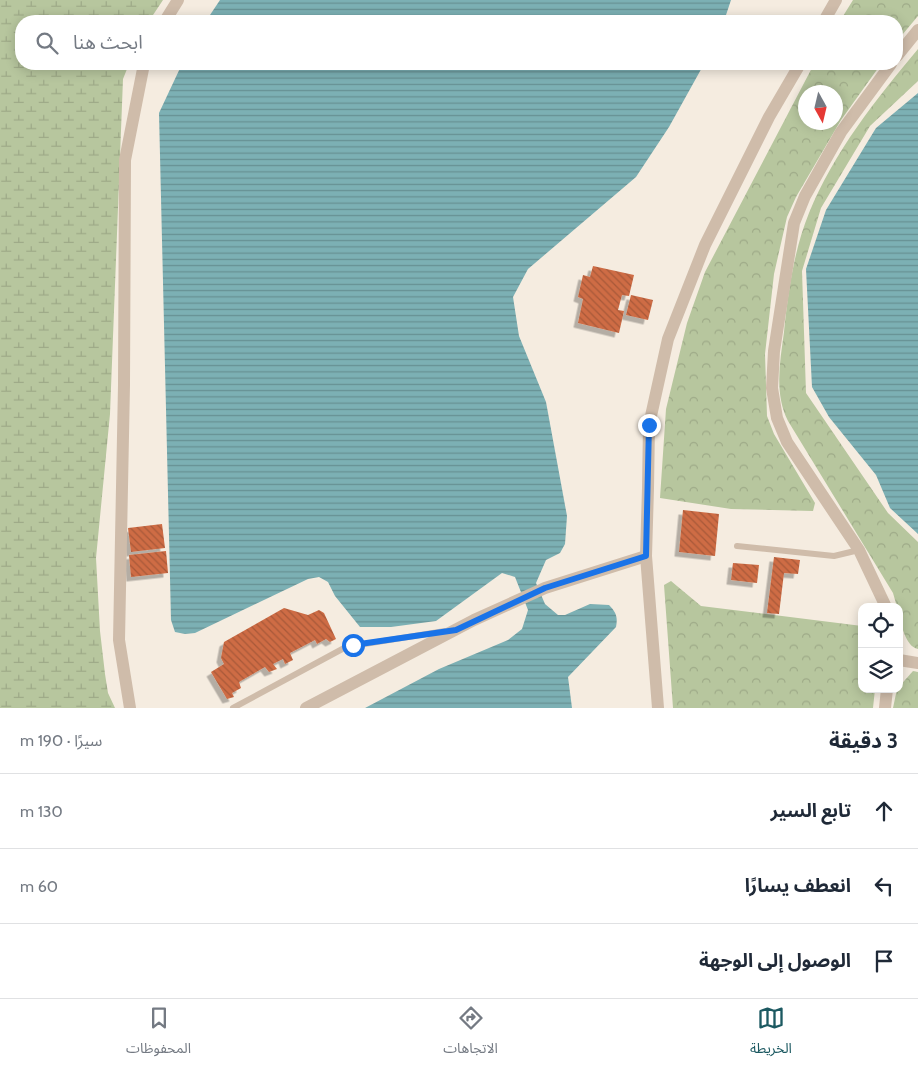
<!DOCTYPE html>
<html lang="ar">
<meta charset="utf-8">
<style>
:root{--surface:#fff;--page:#f6f6f7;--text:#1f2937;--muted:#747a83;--line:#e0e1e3;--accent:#1c5961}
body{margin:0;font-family:Cabin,"Noto Sans Arabic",sans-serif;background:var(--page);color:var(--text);direction:rtl}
.controls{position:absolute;right:15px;bottom:15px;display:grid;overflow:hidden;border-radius:10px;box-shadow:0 2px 12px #0003}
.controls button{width:45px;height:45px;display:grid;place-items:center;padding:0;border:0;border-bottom:1px solid var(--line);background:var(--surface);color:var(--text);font:25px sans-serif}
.compass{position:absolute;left:798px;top:85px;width:45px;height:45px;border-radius:50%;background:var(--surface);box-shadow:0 2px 12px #0003;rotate:172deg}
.stop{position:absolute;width:15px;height:15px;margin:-11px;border:4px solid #1a73e8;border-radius:50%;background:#fff}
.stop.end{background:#1a73e8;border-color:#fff;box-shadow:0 1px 5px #0008}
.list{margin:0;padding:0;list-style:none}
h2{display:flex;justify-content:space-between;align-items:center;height:65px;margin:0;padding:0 20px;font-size:21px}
h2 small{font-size:16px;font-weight:400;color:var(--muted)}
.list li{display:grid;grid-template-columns:32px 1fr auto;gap:15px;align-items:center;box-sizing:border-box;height:75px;padding:0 20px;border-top:1px solid var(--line)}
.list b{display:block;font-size:19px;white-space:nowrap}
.list em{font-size:16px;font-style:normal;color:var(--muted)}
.icon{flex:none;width:28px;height:28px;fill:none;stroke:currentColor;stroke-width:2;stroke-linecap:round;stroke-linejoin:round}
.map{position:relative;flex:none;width:918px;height:708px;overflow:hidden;direction:ltr}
.search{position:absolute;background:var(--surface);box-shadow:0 2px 12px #0003;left:15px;right:15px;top:15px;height:55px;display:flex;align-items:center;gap:12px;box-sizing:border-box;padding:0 18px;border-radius:20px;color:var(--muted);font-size:19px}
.sheet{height:290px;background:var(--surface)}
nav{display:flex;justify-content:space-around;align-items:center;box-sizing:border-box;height:70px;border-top:1px solid var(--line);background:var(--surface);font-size:14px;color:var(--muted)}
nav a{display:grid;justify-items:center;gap:2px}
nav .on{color:var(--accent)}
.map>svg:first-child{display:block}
</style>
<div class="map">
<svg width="918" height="708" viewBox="0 0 918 708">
<defs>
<pattern id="wetland-marsh" width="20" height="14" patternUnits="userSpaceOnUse" patternTransform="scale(1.25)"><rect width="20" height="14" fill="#b7c69e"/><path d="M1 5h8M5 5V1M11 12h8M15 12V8" fill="none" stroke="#9eaa88"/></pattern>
<pattern id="park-crowns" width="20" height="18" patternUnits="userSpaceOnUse" patternTransform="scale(1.25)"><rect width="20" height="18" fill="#b7c69e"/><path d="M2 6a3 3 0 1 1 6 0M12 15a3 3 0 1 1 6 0" fill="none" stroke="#9eaa88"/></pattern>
<pattern id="water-rules" width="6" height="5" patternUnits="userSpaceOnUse" patternTransform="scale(1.25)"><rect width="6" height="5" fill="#7cb0b4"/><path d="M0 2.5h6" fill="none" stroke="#679093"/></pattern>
<pattern id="building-back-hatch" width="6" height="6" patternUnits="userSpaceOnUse" patternTransform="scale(1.25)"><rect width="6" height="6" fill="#ce6c44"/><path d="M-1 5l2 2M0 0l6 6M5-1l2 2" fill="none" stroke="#a85939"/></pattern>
<filter id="shadow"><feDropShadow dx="-4.5" dy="4.5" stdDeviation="0" flood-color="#0004"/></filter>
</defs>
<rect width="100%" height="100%" fill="#f5ece0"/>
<polygon fill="url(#wetland-marsh)" points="0,0 163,0 149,21 21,21 21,64 129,64 123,79 110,414 96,558 100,631 105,674 108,693 115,708 0,708"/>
<g fill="url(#park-crowns)" fill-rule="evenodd">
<polygon points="853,0 918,0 918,16 897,41 897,21 840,21"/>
<path d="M 918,49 L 918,81 L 870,126 L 821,208 L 802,271 L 806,393 L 888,513 L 918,542 L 918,649 C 905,647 899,619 899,607 L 897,607 L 893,593 L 788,421 C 774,393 780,362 784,332 C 788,292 794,250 809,213 C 834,152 876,99 918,49 Z"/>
<path d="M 814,64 L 881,64 L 841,120 L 796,197 L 787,217 L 774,274 L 765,354 L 767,416 L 774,434 L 815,503 L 813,511 L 731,509 L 660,498 L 666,409 L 687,323 L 705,272 ZM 806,92 L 836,92 L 836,122 L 806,122 Z"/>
<polygon points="671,581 701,606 862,626 862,689 875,689 873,708 673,708 664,585"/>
<polygon points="913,671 918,672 918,708 893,708 897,689"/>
</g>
<g fill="url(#water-rules)">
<polygon points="220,0 731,0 724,21 206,21"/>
<path d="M 182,64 L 704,64 L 669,127 L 636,177 L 528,269 L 513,297 L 519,336 L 546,402 L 567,516 L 565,544 L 560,553 L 546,560 L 536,583 L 545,604 L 558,615 L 565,615 L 590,604 L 609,605 C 616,612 618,617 616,627 L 568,677 L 572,708 L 365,708 L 439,669 L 508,640 L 522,629 L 528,610 L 515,577 L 502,573 L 436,621 L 391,627 L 360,627 L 335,596 L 328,582 L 319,577 L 308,579 L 195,633 L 185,634 L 175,632 L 171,620 L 159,113 Z"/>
<polygon points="918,93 918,534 890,508 876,475 829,417 812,387 806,269 826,210 876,128"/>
</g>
<g fill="url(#building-back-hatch)" filter="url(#shadow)">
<polygon points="593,266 634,275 629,296 622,295 618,310 624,311 619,333 578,323 583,299 578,297 583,275 590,277"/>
<polygon points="631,295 653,300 648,320 626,315"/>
<polygon points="683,510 719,514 715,556 679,552"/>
<polygon points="162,524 165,548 131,552 128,528"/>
<polygon points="166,551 168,573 131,577 129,555"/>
<polygon points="774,557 800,560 798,574 784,573 779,614 767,613"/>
<polygon points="733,563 759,565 757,583 731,580"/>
<polygon points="284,608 308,615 319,610 324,613 336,639 330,642 326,639 317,644 315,640 290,653 293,660 285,664 283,659 273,664 277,669 269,672 265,667 239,682 241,688 232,693 234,697 227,699 211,672 224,664 221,658 224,642"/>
</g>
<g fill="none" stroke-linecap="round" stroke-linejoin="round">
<g stroke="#cfbcaa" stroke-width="6">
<polyline points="737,546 834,556 859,550"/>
<polyline points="233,708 346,647 445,631"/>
</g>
<g stroke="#cfbcaa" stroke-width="12">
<polyline points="165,21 178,0"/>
<polyline points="824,21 836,0"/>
<polyline points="897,56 918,30"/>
<polyline points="886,607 859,550 787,442 777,418 772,388 774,351 794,223 805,196 841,132 891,64"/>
<polyline points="899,660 918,663"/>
<polyline points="130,708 119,640 124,385 125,160 144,64"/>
<polyline points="306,708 474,620 545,588 646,556"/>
<polyline points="658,708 646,556 648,488 649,425 668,339 705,245 769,117 800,64"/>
<polyline points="885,708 887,689"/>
</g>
</g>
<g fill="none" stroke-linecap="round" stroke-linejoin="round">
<polyline stroke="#1a73e8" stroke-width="6" points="353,645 456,630 545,588 646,556 649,425"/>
</g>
</svg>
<div class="controls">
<button><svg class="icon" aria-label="locate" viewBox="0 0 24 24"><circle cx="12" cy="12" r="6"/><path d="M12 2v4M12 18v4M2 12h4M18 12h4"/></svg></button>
<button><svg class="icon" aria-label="layers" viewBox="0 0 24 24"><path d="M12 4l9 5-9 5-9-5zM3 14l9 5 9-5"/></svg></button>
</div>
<svg class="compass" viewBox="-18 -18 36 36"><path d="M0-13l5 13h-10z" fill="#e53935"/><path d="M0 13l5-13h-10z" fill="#747a83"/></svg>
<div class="stop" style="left:353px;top:645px"></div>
<div class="stop end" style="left:649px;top:425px"></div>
<div class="search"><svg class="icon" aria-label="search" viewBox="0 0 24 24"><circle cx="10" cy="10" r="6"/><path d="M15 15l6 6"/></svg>ابحث هنا</div>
</div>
<section class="sheet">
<h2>3 دقيقة<small>سيرًا · 190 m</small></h2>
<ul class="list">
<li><svg class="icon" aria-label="ahead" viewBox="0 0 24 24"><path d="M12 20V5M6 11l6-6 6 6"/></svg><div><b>تابع السير</b></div><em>130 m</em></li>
<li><svg class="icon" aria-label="left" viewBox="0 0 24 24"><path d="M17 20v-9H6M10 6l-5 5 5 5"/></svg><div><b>انعطف يسارًا</b></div><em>60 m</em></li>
<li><svg class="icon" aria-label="arrive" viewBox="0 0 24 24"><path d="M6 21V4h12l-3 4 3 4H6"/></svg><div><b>الوصول إلى الوجهة</b></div></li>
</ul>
</section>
<nav>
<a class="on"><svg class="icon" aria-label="map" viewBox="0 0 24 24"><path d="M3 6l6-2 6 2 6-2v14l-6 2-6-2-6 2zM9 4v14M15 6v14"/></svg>الخريطة</a>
<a><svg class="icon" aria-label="directions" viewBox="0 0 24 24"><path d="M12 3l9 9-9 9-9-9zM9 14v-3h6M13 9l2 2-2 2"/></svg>الاتجاهات</a>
<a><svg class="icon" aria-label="saved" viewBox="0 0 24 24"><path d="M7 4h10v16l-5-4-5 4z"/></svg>المحفوظات</a>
</nav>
